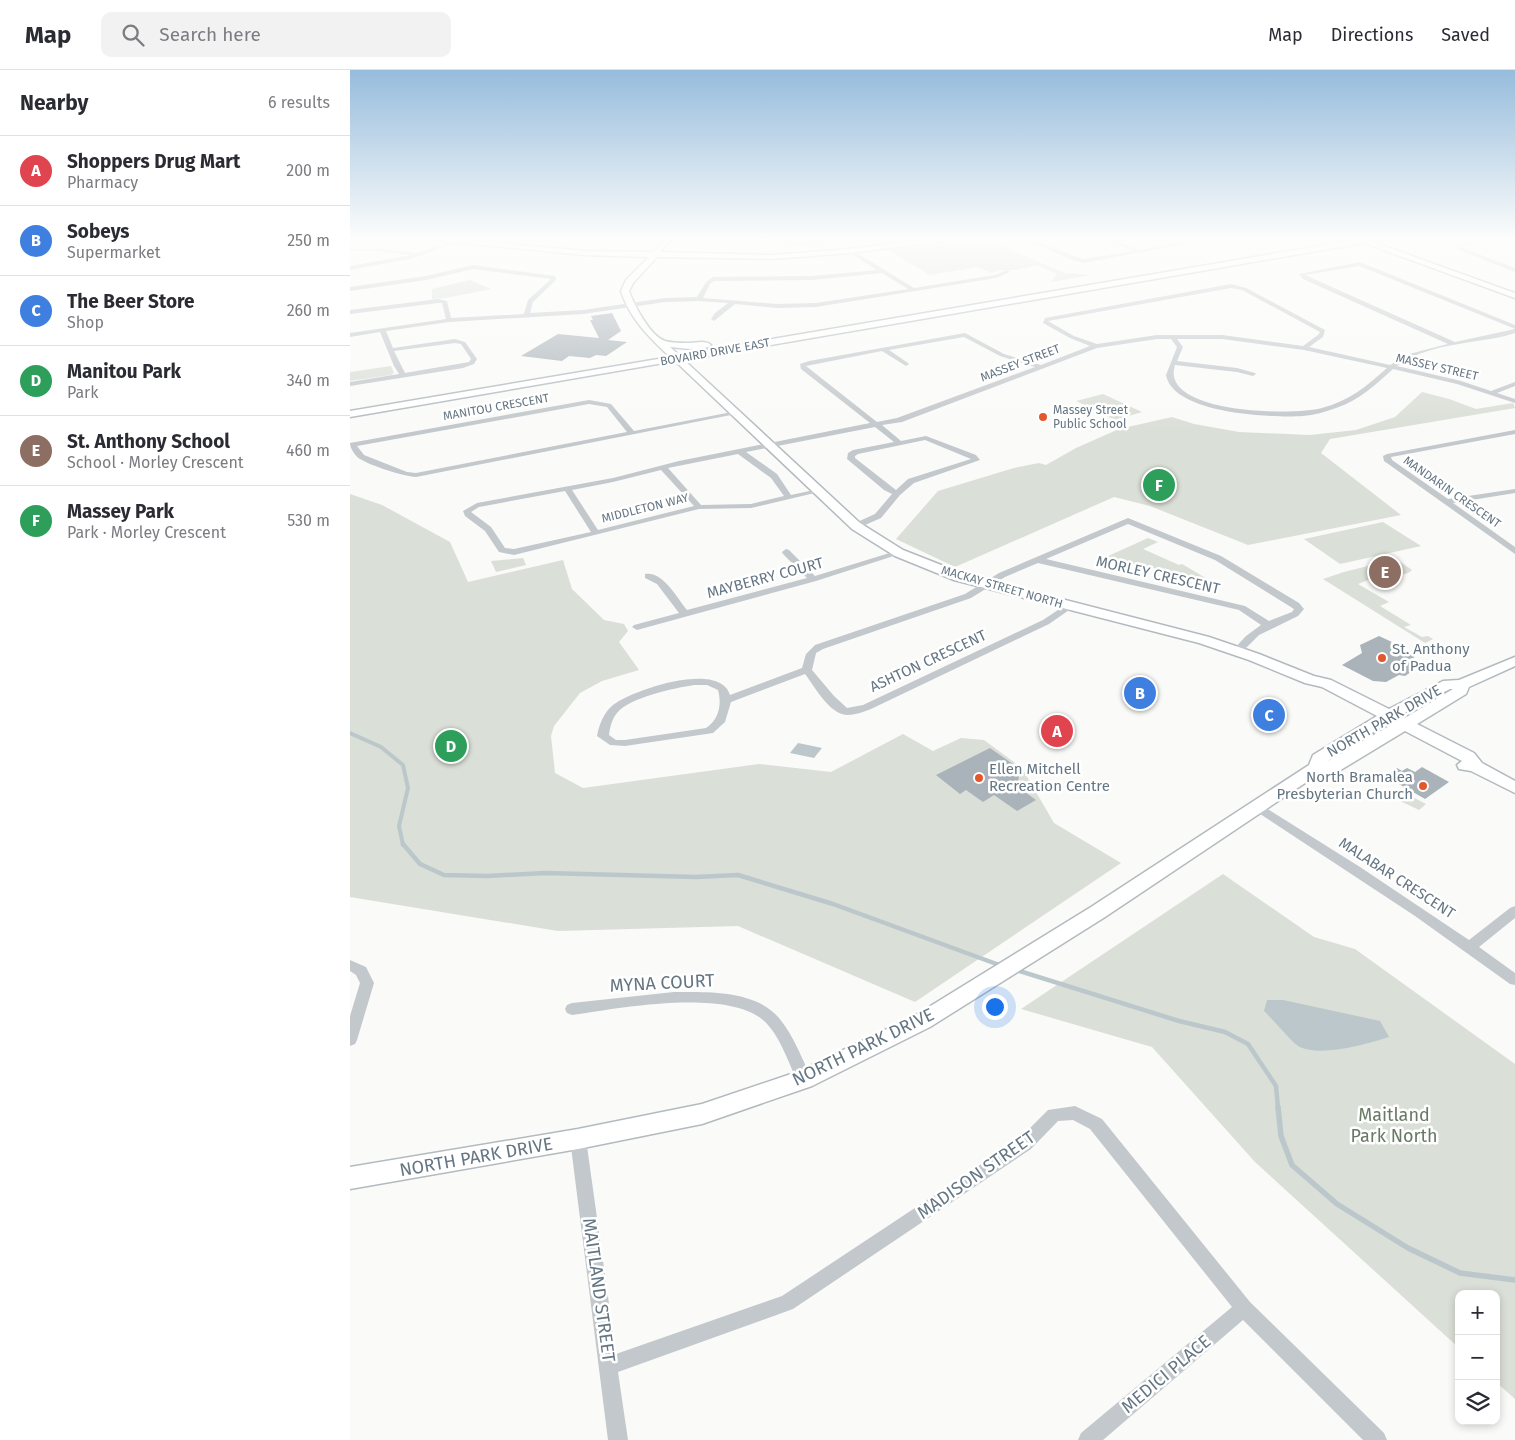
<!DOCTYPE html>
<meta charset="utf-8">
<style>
:root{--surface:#fff;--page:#f2f2f3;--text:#2b2b33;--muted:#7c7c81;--line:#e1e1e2;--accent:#d93025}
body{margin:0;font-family:"Fira Sans",sans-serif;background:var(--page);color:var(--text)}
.controls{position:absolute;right:15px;bottom:15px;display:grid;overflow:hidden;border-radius:10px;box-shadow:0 2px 8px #0003}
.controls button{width:45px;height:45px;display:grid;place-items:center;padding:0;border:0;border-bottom:1px solid var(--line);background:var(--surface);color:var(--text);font:25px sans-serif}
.you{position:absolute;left:644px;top:936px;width:18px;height:18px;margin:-12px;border:4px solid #fff;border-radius:50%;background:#1a73e8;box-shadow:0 0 0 8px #1a73e833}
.badge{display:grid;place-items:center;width:32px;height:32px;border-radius:50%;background:var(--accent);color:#fff;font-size:16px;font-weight:700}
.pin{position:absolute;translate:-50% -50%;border:2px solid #fff;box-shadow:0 1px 5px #0006}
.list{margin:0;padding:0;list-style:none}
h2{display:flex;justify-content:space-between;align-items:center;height:65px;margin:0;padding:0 20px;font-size:21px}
h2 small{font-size:16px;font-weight:400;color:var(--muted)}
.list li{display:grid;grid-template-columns:32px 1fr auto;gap:15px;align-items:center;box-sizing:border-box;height:70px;padding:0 20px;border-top:1px solid var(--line)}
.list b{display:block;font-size:19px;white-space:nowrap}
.list p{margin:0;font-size:16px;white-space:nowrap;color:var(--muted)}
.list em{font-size:16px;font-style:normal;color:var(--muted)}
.icon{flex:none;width:28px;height:28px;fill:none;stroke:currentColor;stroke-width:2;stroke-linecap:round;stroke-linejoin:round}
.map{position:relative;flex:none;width:1165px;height:1370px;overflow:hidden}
header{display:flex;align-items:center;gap:30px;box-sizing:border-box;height:70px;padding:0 25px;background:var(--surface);border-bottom:1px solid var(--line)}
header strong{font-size:24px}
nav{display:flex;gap:28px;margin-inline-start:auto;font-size:18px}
.search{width:350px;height:45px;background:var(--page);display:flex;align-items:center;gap:12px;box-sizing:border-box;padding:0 18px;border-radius:10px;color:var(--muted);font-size:19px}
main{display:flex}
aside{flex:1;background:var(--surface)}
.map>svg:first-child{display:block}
</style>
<header>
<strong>Map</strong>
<div class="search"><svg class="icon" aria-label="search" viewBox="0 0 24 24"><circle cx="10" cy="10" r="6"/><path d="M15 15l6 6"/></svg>Search here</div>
<nav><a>Map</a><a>Directions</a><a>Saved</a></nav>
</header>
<main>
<aside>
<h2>Nearby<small>6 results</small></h2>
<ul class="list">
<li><span class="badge" style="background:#e0444e">A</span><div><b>Shoppers Drug Mart</b><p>Pharmacy</p></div><em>200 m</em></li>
<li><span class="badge" style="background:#3f7fe0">B</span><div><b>Sobeys</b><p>Supermarket</p></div><em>250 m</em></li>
<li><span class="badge" style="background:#3f7fe0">C</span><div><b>The Beer Store</b><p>Shop</p></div><em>260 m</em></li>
<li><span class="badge" style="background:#2e9e5b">D</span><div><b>Manitou Park</b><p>Park</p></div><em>340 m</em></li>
<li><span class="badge" style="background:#8d6e63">E</span><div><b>St. Anthony School</b><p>School · Morley Crescent</p></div><em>460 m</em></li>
<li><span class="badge" style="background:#2e9e5b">F</span><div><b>Massey Park</b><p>Park · Morley Crescent</p></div><em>530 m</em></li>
</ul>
</aside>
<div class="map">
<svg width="1165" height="1370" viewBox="0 0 1165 1370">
<rect width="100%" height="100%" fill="#fafaf8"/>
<g fill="#dadfd7">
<polygon points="431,169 515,169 441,177"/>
<polygon points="611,169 635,169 715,203 741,205 701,212 707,204 688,195 665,200 649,200 642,203 627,197 580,205 536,179"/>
<polygon points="120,210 141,219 96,228 82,229 82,219"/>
<polygon points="41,296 44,303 41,305 0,311 0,302"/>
<polygon points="1072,322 1099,329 1126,339 1163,333 1165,338 980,369 971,383 1051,445 898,475 800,436 764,427 605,497 546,469 588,421 664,398 689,393 696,395 726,378 769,359 822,347 844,354 889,362 960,365 1006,360 1045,347"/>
<polygon points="753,324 792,342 765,350 726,331"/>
<polygon points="0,424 32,435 100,472 118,512 213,490 222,519 254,550 274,554 278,561 269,572 289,600 252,611 230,623 204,656 201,666 205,703 233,718 409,694 481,702 553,664 583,681 611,668 634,670 672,698 704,753 771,793 565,932 388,856 208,861 0,827"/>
<polygon points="1033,452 1071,476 990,494 954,469"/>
<polygon points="798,468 808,472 793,479 829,495 832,494 864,513 848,516 850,509 756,487"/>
<polygon points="173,488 176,495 146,502 141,491"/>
<path d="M 1046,489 L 1062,500 C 1056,506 1048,505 1041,501 L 1008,514 L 1039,532 L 1030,536 L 1061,555 L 1054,557 L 1072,567 L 1078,566 L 1083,569 L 1075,573 L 973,509 L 994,502 Z"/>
<polygon points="1049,720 1076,734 1069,740 1042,727"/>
<polygon points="873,804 964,867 1005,879 1165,994 1165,1329 1146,1312 1146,1224 1109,1224 1109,1278 905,1092 802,977 671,939"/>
</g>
<g fill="#bbc7cb">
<polygon points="448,673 472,678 464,688 440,683"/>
<path d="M 917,930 L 933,930 L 1030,951 L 1039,967 C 1017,974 972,987 950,977 C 942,973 922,948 914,941 Z"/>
</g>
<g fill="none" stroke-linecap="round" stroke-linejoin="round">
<polyline stroke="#bbc7cb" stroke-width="4" points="0,663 31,677 53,695 58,718 49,756 53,775"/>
<g stroke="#bbc7cb" stroke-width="4.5">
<polyline points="53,774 70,794 94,805 137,806 195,803 346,807 388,805 483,834 652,896"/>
<polyline points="666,900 829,951 875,962 898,974 926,1016 928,1038"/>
</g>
<polyline stroke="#bbc7cb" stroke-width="5.5" points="928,1037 931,1066 942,1095 987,1134 1058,1178 1110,1203 1165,1210"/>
</g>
<g fill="#aab3b9">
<polygon points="262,243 271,261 258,270 277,272 256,286 246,285 240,288 219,286 212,291 171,286 208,264 249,268 240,250 243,250 241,246"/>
<polygon points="1029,566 1042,572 1040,573 1065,587 1058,590 1061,602 1055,606 1049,605 1036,612 1023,611 992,595 1012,583 1010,575"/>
<polygon points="640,678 670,699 668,712 664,714 686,730 667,741 644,725 633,732 616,720 610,724 586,705"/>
<polygon points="1072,697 1099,712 1075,729 1035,706 1047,698 1052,701 1057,698 1065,702"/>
</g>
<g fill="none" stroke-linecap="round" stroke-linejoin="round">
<defs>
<path id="secondary" d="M 89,169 L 108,169 L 234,181 L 303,182 L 316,169 L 322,169 L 310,182 L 423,185 L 500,179 L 581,169 L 597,169 L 594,171 L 500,183 L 423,189 L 307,187 L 283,213 L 279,221 C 284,235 300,266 315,271 C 322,273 332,273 339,273 C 346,273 356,270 361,275 C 352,282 332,278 320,277 L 329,285 L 1010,169 L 1029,169 L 1023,172 L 1165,223 L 1165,228 L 1014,173 L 334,290 L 510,453 L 553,480 L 614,504 L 859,567 L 909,584 L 964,606 L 981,610 L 1039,639 L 1093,611 L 1109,610 L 1165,587 L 1165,596 L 1119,617 L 1116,624 L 1067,654 L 1124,683 L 1132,693 L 1165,711 L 1165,723 L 1121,701 L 1109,699 L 1107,695 L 1112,691 L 1055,661 L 989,701 L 970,703 L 755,847 L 580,957 L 462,1016 L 352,1054 L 228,1079 L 0,1119 L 0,1097 L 228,1059 L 352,1034 L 447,1002 L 566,945 L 741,837 L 959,695 L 963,685 L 1027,646 L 972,617 L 955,613 L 899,590 L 849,573 L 604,510 L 545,486 L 502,459 L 325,291 L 0,347 L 0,341 L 320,287 C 299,267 280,249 271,221 L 276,210 L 299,187 L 234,185 L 92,171 ZM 1100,619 L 1103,619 L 1055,648 L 1050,645 ZM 1039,652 L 1043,654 L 976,692 Z"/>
</defs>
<use href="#secondary" stroke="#b3babf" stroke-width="3"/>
<g fill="#c3c8cc" fill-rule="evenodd">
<polygon points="108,169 113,169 64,188 0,200 0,196 62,185 29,181 0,181 0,179 29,179 68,183"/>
<polygon points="354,169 404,169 408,170 406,171"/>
<polygon points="674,169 679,169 733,189 783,181 756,169 761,169 789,180 834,172 830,169 835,169 841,173 733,193 720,189"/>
<polygon points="1139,169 1146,169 1110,177 1165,198 1165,202 1102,177"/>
<path d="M 498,180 L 502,180 L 564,218 L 645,205 L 657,200 L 660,202 L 646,208 L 466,237 L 427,238 L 385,234 L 364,251 L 361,249 L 365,243 L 378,233 L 349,231 L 315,232 L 233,244 L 99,252 L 36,261 L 43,278 L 105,269 L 115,272 L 127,289 L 124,294 L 113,298 L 0,316 L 0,312 L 49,304 L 44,296 L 30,262 L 0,267 L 0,263 L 96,249 L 92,233 L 88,233 L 0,244 L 0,240 L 88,229 L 97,231 L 101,248 L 174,244 L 178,230 L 201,209 L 123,199 L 76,210 L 0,221 L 0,217 L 76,206 L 123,195 L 205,206 L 206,210 L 183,232 L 180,243 L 233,240 L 315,228 L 347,227 L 356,212 L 363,207 L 462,206 L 527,200 L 498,182 ZM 532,203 L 558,219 L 466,233 L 427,234 L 353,228 L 360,214 L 364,211 L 462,210 ZM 105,273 L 111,274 L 121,289 L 119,292 L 55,303 L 44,281 Z"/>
<path d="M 1010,192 L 1165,255 L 1165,259 L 1163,258 L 1009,196 L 955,205 L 1105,272 L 1165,259 L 1165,263 L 1155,266 C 1120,274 1076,274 1047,296 L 1111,311 L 1141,321 L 1165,312 L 1165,316 L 1147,323 L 1165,329 L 1165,333 L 1107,314 L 1043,299 C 1025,315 1010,330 986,338 C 975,342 964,345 953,346 C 922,348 823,344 816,305 L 827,277 L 821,269 L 807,269 L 747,278 L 552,352 L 532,355 L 551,371 L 576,366 L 626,385 L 630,390 L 564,413 L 550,425 L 531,448 L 506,459 L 503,458 L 503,454 L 525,444 L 542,424 L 534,420 L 497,389 L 498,383 L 503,380 L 544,372 L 525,357 L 396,382 L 427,404 L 441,425 L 469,419 L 473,421 L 401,438 L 349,439 L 164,485 L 149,482 L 135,461 L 115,446 L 113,441 L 127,433 L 263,408 L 329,391 L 520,353 L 451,299 L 450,294 L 459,291 L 615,263 L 654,284 L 691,295 L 740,276 L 720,268 L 693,253 L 695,248 L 881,214 L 896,218 L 975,260 L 973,267 L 959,277 L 1040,295 L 1059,284 L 1098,274 L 953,209 L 949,204 ZM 881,218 L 892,220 L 970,262 L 968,265 L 953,276 L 872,265 L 807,265 L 747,274 L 724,266 L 698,251 ZM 614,267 L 650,286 L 685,297 L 547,348 L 527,352 L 456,296 L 532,281 L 556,296 L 559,294 L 558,293 L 539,280 ZM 827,269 L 872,269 L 954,280 L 1037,298 C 1017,316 999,331 972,338 C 944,346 809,344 825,295 L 887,302 L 903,306 L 906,304 L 905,303 L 887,298 L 827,291 L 833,277 ZM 575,370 L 621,389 L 558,409 L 546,420 L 505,388 L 505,386 L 508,384 ZM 388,384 L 421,408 L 434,426 L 401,434 L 351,435 L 318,398 ZM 311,400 L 344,436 L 248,460 L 222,420 L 263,412 ZM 215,421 L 241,462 L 164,479 L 155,478 L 141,457 L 121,442 L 129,437 Z"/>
<path d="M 239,330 L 261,334 L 284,361 L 387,341 L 391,343 L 66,407 C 52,406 22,396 10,389 C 5,386 0,378 0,373 ZM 239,334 L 257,337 L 277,362 L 66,403 L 57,402 L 14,385 L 7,376 Z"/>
<polygon points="1165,360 1165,364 1041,387 1042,390 1098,429 1165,419 1165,423 1103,433 1165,477 1165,484 1034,391 1033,386 1037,384"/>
<path d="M 778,448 L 871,486 L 949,533 L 954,539 L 948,546 L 909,565 L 891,583 L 887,584 L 882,581 L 896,566 L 911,555 L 889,540 L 688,493 L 655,507 L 621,528 L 473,579 L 466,583 L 462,600 L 484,626 L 497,638 L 513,635 L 693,550 L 717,534 L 720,533 L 725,536 L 699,554 L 521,639 C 513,642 505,645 497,645 C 479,644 465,617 455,604 L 381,632 L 375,652 L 363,663 L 275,676 L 260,675 L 247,666 C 249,655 254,642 263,635 C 282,620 370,590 380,625 L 452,598 L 456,584 L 465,575 L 615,524 L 649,503 ZM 778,454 L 865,490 L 944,539 L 942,542 L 919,551 L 895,536 L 696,489 ZM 344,615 L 357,615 L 368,620 C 372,634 369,650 356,658 L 275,670 L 266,670 L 259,665 C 260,657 262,649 267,643 C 280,627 325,618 344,615 Z"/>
<path d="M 436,479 L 439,480 L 465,506 L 546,481 L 552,481 L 553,483 L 466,511 L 287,560 L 282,557 L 284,555 L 329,543 L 307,514 L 295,508 L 295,504 C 313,501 327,528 337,540 L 457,508 L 433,484 L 432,482 Z"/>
<polygon points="908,733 1010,797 1119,870 1160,838 1165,836 1165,848 1129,877 1165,903 1165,915 1160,914 1065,846 904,740 902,737 904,734"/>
<polygon points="0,890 16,897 24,913 7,970 5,974 0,976 0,946 10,913 6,905 0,901"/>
<path d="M 324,922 C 359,922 405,920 429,948 C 444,966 452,989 462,1009 L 459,1014 L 454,1015 L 449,1014 C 438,993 431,966 413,950 C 376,918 268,938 222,945 L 217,943 L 215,939 L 217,935 L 222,933 Z"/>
<polygon points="725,1036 752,1049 900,1232 1034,1363 1037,1370 1013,1370 893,1250 753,1370 728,1370 731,1363 882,1237 740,1059 723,1050 708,1051 681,1079 443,1239 268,1302 278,1370 258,1370 220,1069 222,1064 228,1062 234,1064 236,1069 266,1284 432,1226 669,1069 698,1040"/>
</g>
<use href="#secondary" fill="#fff" fill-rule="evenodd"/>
</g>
<linearGradient id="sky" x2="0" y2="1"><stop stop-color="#96bcdc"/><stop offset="0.47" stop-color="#fdfdfc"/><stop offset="1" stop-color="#fdfdfc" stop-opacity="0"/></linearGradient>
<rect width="1165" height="360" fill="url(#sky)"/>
<g fill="#e4572e" stroke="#fff" stroke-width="2">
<circle cx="693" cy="347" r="5"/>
<circle cx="1032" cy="588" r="5"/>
<circle cx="629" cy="708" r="5"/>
<circle cx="1073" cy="716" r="5"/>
</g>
<g text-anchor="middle" stroke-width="5" stroke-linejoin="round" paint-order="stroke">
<g font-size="12" fill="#657683" stroke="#fff">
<text transform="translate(365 282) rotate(-10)" y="4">BOVAIRD DRIVE EAST</text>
<text transform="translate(670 293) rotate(-21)" y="4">MASSEY STREET</text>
<text transform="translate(1087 297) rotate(13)" y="4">MASSEY STREET</text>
<text transform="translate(146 337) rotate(-10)" y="4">MANITOU CRESCENT</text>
<text transform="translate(1102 422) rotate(35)" y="4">MANDARIN CRESCENT</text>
<text transform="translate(295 438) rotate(-14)" y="4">MIDDLETON WAY</text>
<text transform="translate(652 517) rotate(16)" y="4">MACKAY STREET NORTH</text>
</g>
<g font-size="12" fill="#657683" stroke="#fff" text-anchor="start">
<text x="703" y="344">Massey Street<tspan x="703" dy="14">Public School</tspan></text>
</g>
<g font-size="15" fill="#657683" stroke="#fff">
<text transform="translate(808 505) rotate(13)" y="5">MORLEY CRESCENT</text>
<text transform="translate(415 508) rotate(-15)" y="5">MAYBERRY COURT</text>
<text transform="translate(578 591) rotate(-25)" y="5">ASHTON CRESCENT</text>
<text transform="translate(1034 651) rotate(-30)" y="5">NORTH PARK DRIVE</text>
<text transform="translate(1047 808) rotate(33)" y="5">MALABAR CRESCENT</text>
</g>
<g font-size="15" fill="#657683" stroke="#fff" text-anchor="start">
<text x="1042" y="584">St. Anthony<tspan x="1042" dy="17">of Padua</tspan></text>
<text x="639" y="704">Ellen Mitchell<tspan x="639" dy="17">Recreation Centre</tspan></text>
<text x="1063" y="712" text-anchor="end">North Bramalea<tspan x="1063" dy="17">Presbyterian Church</tspan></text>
</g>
<g font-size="18" fill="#657683" stroke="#fff">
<text transform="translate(312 913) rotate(-3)" y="6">MYNA COURT</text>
<text transform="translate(513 977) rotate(-26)" y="6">NORTH PARK DRIVE</text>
<text transform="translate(126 1087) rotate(-10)" y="6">NORTH PARK DRIVE</text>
<text transform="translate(626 1105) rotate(-35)" y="6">MADISON STREET</text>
<text transform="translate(249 1220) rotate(82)" y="6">MAITLAND STREET</text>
<text transform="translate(816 1304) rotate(-40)" y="6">MEDICI PLACE</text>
</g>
<g font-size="18" fill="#687a64" stroke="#fff">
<text x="1044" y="1051">Maitland<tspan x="1044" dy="21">Park North</tspan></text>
</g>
</g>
</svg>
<div class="controls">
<button>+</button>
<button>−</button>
<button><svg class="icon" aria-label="layers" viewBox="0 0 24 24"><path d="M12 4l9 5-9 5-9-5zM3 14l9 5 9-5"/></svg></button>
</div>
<div class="you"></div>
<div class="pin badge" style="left:707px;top:661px;background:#e0444e">A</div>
<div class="pin badge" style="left:790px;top:623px;background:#3f7fe0">B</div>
<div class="pin badge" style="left:919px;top:645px;background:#3f7fe0">C</div>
<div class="pin badge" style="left:101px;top:676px;background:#2e9e5b">D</div>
<div class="pin badge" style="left:1035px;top:502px;background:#8d6e63">E</div>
<div class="pin badge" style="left:809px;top:415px;background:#2e9e5b">F</div>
</div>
</main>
